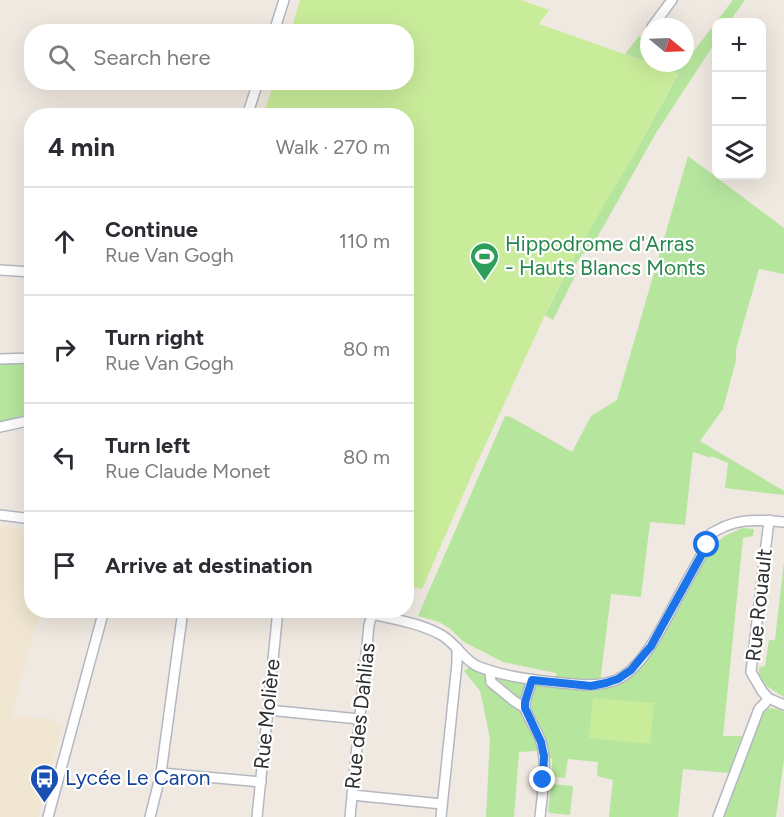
<!DOCTYPE html>
<meta charset="utf-8">
<style>
:root{--surface:#fff;--page:#f7f7f7;--text:#2b2b33;--muted:#7c7c81;--line:#e1e1e2}
body{margin:0;font-family:Figtree,sans-serif;background:var(--page);color:var(--text)}
.controls{position:absolute;right:18px;top:18px;display:grid;overflow:hidden;border-radius:12px;box-shadow:0 6px 24px #0002}
.controls button{width:54px;height:54px;display:grid;place-items:center;padding:0;border:0;border-bottom:2px solid var(--line);background:var(--surface);color:var(--text);font:30px sans-serif}
.compass{position:absolute;left:640px;top:18px;width:54px;height:54px;border-radius:50%;background:var(--surface);box-shadow:0 6px 24px #0002;rotate:109deg}
.stop{position:absolute;width:18px;height:18px;margin:-14px;border:4px solid #1a73e8;border-radius:50%;background:#fff}
.stop.end{background:#1a73e8;border-color:#fff;box-shadow:0 2px 6px #0008}
.list{margin:0;padding:0;list-style:none}
h2{display:flex;justify-content:space-between;align-items:center;height:78px;margin:0;padding:0 24px;font-size:26px}
h2 small{font-size:20px;font-weight:400;color:var(--muted)}
.list li{display:grid;grid-template-columns:39px 1fr auto;gap:18px;align-items:center;box-sizing:border-box;height:108px;padding:0 24px;border-top:2px solid var(--line)}
.list b{display:block;font-size:22px;white-space:nowrap}
.list p{margin:0;font-size:20px;white-space:nowrap;color:var(--muted)}
.list em{font-size:20px;font-style:normal;color:var(--muted)}
.icon{flex:none;width:33px;height:33px;fill:none;stroke:currentColor;stroke-width:2;stroke-linecap:round;stroke-linejoin:round}
.map{position:relative;flex:none;width:784px;height:817px;overflow:hidden}
.search{position:absolute;background:var(--surface);box-shadow:0 6px 24px #0002;left:24px;top:24px;width:390px;height:66px;display:flex;align-items:center;gap:15px;box-sizing:border-box;padding:0 21px;border-radius:24px;color:var(--muted);font-size:22px}
.panel{position:absolute;background:var(--surface);box-shadow:0 6px 24px #0002;left:24px;top:108px;width:390px;height:510px;border-radius:24px}
.map>svg:first-child{display:block}
</style>
<div class="map">
<svg width="784" height="817" viewBox="0 0 784 817">
<rect width="100%" height="100%" fill="#efe9e1"/>
<polygon fill="#f0e6d1" points="0,525 31,531 32,610 40,611 11,716 52,719 51,722 63,725 49,774 48,774 38,817 0,817"/>
<g fill="#b6e59e">
<polygon points="733,0 745,0 729,22 716,22 716,41 656,133 589,252 582,254 575,266 577,272 553,320 545,315 579,248 607,199 635,153 678,74 650,63 673,63 680,69"/>
<polygon points="639,36 649,42 649,63 625,54"/>
<polygon points="688,156 784,228 784,274 759,269 736,349 736,360 723,409 700,441 784,491 784,495 725,488 728,463 711,456 711,458 693,452 685,525 650,522 641,597 611,594 601,675 602,683 618,679 644,653 651,655 686,592 708,549 725,536 742,528 754,529 753,536 743,538 723,736 742,736 729,773 683,769 678,817 609,817 613,780 597,776 598,762 568,759 565,778 554,777 552,773 552,759 537,751 519,752 514,817 486,817 490,738 480,691 464,671 474,664 557,681 556,673 503,662 464,642 449,628 439,622 418,616 505,416 511,417 572,452 591,416 617,400"/>
<polygon points="31,358 31,412 24,420 0,427 0,359"/>
<polygon points="784,562 784,697 759,681 759,667 765,666 769,640 775,640"/>
<polygon points="769,708 778,709 784,712 784,759 776,817 721,817 760,717 765,710"/>
<polygon points="552,784 572,786 573,788 570,815 550,813 548,811 551,786"/>
</g>
<g fill="#c9ec9a">
<polygon points="300,0 521,0 549,10 539,24 678,73 635,153 607,199 579,248 550,304 476,465 422,589 406,585 406,116 263,115 274,83 406,82 406,32 291,31"/>
<polygon points="593,698 654,703 650,744 589,738"/>
</g>
<g fill="none" stroke-linecap="round" stroke-linejoin="round">
<defs>
<g id="minor">
<polyline points="652,27 672,0"/>
<polyline points="274,32 284,0"/>
<polyline points="247,116 258,82"/>
<polyline points="0,270 32,272"/>
<polyline points="0,359 32,358"/>
<polyline points="0,427 32,420"/>
<polyline points="0,515 32,519"/>
<path d="M 708,536 C 732,518 756,519 784,522"/>
<path d="M 356,610 C 384,618 418,621 443,636 C 456,644 464,660 477,666 C 502,676 527,679 553,682 C 574,684 595,688 616,680 C 645,668 667,616 682,590 C 692,571 704,553 712,533"/>
<path d="M 490,671 L 491,682 L 514,701 L 525,708 C 529,720 537,730 541,742 C 548,763 542,795 540,817"/>
<polyline points="768,698 784,705"/>
<polyline points="525,708 525,702 532,680"/>
<polyline points="268,710 359,719"/>
<polyline points="161,773 261,782"/>
<polyline points="352,795 442,804"/>
<polyline points="48,817 104,610"/>
<polyline points="150,817 161,773 183,610"/>
<polyline points="257,817 278,610"/>
<polyline points="350,817 369,625 372,615"/>
<polyline points="441,817 457,663 457,648"/>
<polyline points="718,817 759,709 765,703 768,698 762,691 751,672 769,520"/>
</g>
</defs>
<use href="#minor" stroke="#b4b7c1" stroke-width="12"/>
<use href="#minor" stroke="#fff" stroke-width="9"/>
</g>
<g fill="none" stroke-linecap="round" stroke-linejoin="round">
<polyline stroke="#1a73e8" stroke-width="8" points="543,780 544,756 541,742 525,708 525,702 532,680 591,686 606,683 618,679 631,670 651,646 707,545"/>
</g>
<defs>
<symbol id="stadium-pin" viewBox="-11 -11 22 30"><path d="M0 17L-7.5 6A9.5 9.5 0 1 1 7.5 6Z" fill="#2e9e5b" stroke="#fff"/><path d="M0-5a6.5 5 0 1 0 0 10a6.5 5 0 1 0 0-10ZM-3.5-1.8h7v3.6h-7Z" fill="#fff"/></symbol>
<symbol id="bus-pin" viewBox="-11 -11 22 30"><path d="M0 17L-7.5 6A9.5 9.5 0 1 1 7.5 6Z" fill="#1a4fb4" stroke="#fff"/><path d="M-5-6H5V4H4V6H2V4H-2V6H-4V4H-5ZM-3.5-4V0h7V-4ZM-3.5 1.2v1.5H-2V1.2ZM2 1.2v1.5H3.5V1.2Z" fill="#fff"/></symbol>
</defs>
<g fill-rule="evenodd">
<use href="#stadium-pin" x="468" y="240" width="33" height="45"/>
<use href="#bus-pin" x="28" y="762" width="33" height="45"/>
</g>
<g text-anchor="middle" stroke-width="4.5" stroke-linejoin="round" paint-order="stroke">
<g font-size="21" fill="#27864d" stroke="#fff" text-anchor="start">
<text x="505" y="251">Hippodrome d'Arras<tspan x="505" dy="24">- Hauts Blancs Monts</tspan></text>
</g>
<g font-size="21" fill="#2e2e2e" stroke="#fff">
<text transform="translate(759 605) rotate(-84)" y="7">Rue Rouault</text>
<text transform="translate(267 714) rotate(-84)" y="7">Rue Molière</text>
<text transform="translate(360 716) rotate(-84)" y="7">Rue des Dahlias</text>
</g>
<g font-size="21" fill="#164399" stroke="#fff" text-anchor="start">
<text x="65" y="785">Lycée Le Caron</text>
</g>
</g>
</svg>
<div class="controls">
<button>+</button>
<button>−</button>
<button><svg class="icon" aria-label="layers" viewBox="0 0 24 24"><path d="M12 4l9 5-9 5-9-5zM3 14l9 5 9-5"/></svg></button>
</div>
<svg class="compass" viewBox="-18 -18 36 36"><path d="M0-13l5 13h-10z" fill="#e53935"/><path d="M0 13l5-13h-10z" fill="#7c7c81"/></svg>
<div class="stop" style="left:707px;top:545px"></div>
<div class="stop end" style="left:543px;top:780px"></div>
<div class="search"><svg class="icon" aria-label="search" viewBox="0 0 24 24"><circle cx="10" cy="10" r="6"/><path d="M15 15l6 6"/></svg>Search here</div>
<section class="panel">
<h2>4 min<small>Walk · 270 m</small></h2>
<ul class="list">
<li><svg class="icon" aria-label="ahead" viewBox="0 0 24 24"><path d="M12 20V5M6 11l6-6 6 6"/></svg><div><b>Continue</b><p>Rue Van Gogh</p></div><em>110 m</em></li>
<li><svg class="icon" aria-label="right" viewBox="0 0 24 24"><path d="M7 20v-9h11M14 6l5 5-5 5"/></svg><div><b>Turn right</b><p>Rue Van Gogh</p></div><em>80 m</em></li>
<li><svg class="icon" aria-label="left" viewBox="0 0 24 24"><path d="M17 20v-9H6M10 6l-5 5 5 5"/></svg><div><b>Turn left</b><p>Rue Claude Monet</p></div><em>80 m</em></li>
<li><svg class="icon" aria-label="arrive" viewBox="0 0 24 24"><path d="M6 21V4h12l-3 4 3 4H6"/></svg><div><b>Arrive at destination</b></div></li>
</ul>
</section>
</div>
